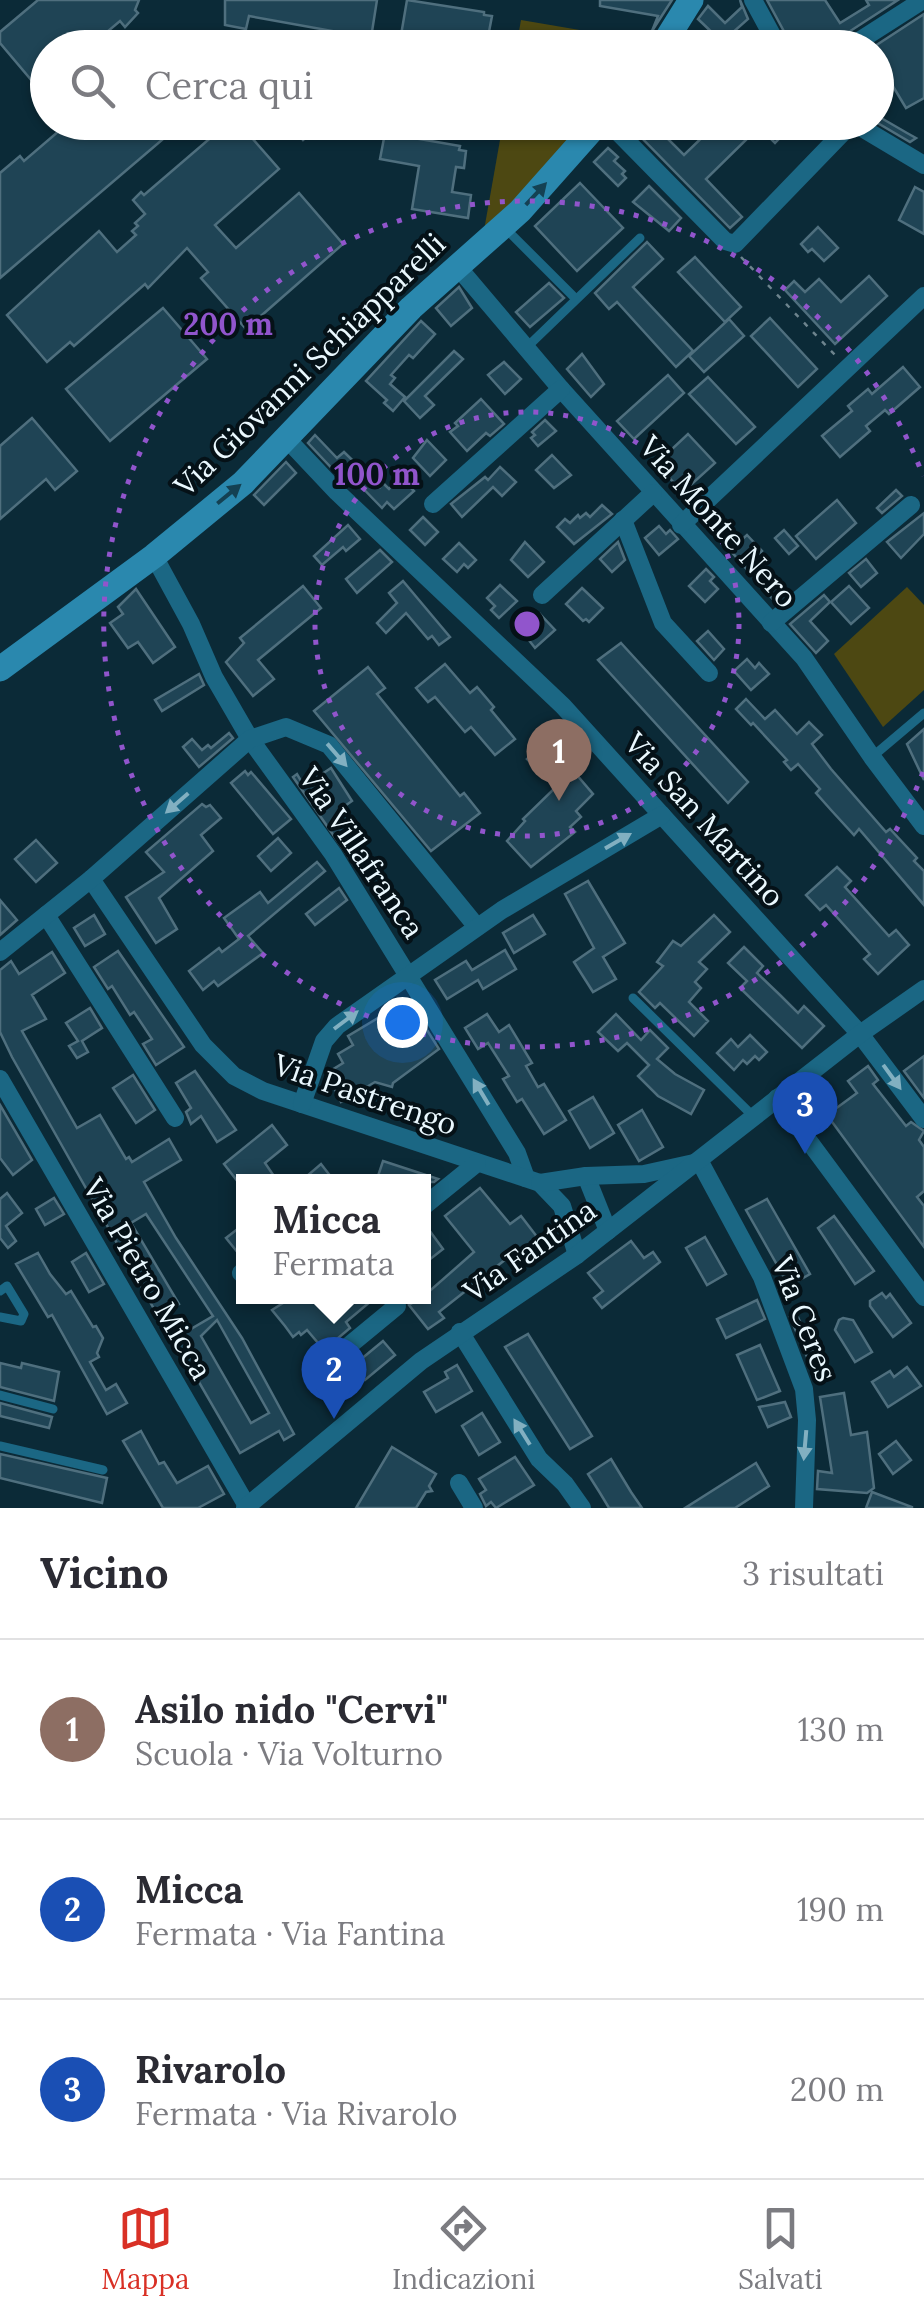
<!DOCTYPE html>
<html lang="it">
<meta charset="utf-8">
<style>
:root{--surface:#fff;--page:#f7f7f7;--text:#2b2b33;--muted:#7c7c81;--line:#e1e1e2;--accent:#d93025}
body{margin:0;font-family:Lora,serif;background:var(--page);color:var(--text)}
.you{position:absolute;left:402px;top:1022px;width:35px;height:35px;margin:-25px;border:8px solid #fff;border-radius:50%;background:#1a73e8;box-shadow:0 0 0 15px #1a73e833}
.badge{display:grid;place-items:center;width:65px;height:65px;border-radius:50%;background:var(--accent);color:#fff;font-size:32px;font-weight:700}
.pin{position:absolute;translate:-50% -82px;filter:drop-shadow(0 2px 5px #0008)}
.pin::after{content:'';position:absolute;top:52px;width:35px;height:30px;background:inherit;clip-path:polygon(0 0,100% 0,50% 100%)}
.popup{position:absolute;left:236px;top:1174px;width:195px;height:130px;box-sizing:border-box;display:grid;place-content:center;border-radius:0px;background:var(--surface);filter:drop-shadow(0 2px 8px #0005);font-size:32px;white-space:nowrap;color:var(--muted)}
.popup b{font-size:38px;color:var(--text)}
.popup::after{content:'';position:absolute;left:50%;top:100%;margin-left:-20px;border:20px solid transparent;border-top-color:var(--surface)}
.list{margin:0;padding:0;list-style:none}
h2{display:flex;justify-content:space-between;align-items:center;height:130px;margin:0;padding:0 40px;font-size:42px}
h2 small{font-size:32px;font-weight:400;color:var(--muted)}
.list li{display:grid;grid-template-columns:65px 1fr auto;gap:30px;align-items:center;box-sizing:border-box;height:180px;padding:0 40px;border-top:2px solid var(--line)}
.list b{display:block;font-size:38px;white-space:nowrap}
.list p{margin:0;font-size:32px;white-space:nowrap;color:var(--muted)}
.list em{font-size:32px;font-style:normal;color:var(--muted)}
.icon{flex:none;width:55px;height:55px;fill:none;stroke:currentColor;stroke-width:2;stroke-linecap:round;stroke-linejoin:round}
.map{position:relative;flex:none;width:924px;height:1508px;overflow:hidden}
.search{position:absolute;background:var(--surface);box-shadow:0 2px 8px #0004;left:30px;right:30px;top:30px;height:110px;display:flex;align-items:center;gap:25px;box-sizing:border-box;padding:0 35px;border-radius:55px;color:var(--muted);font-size:38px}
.sheet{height:670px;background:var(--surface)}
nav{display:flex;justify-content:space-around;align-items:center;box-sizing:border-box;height:140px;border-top:2px solid var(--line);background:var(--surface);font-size:28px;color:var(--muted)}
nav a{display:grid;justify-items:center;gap:5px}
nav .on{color:var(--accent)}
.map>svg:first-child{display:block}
</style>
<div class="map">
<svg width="924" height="1508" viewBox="0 0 924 1508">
<rect width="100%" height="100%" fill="#0b2a37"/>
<g fill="#4d4812">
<polygon points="521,20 656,43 652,48 516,48"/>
<polygon points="503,123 585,123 483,236"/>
<polygon points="907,587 924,605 924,690 883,727 834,654"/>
</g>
<g fill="#1f4455" stroke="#4f6f7e" stroke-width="2.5" fill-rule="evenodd">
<polygon points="38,0 139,0 135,10 138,13 125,27 120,21 88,48 48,48 48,81 38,88 0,43 0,32"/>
<polygon points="225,0 377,0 371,38 249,16 246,29 225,25"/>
<polygon points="407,0 484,12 484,15 492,16 488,37 480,35 478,48 438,48 400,41"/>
<polygon points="600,0 672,0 652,31 658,16 600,6"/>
<polygon points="740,0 748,19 722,42 698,19 708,6 725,23 742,7"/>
<polygon points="767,0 825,0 840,23 869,5 866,0 898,0 841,37 836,48 793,48"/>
<polygon points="924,14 924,98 906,108 882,68 876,71 876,48 872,48"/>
<polygon points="876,115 907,133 916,138 910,142 876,122"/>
<polygon points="78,122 183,122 0,278 0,173 20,156 24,161 67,124 71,129"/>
<polygon points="229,122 238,122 279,169 215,225 236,248 299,193 343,244 246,329 201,278 208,272 187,248 148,288 145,284 74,346 70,342 47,362 7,315 99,231 117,252 136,235 132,231 138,226 135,223 145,214 133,200 141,192 144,195"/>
<polygon points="287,122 310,122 316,129 303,140"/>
<polygon points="642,122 651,122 684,155 718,122 795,122 775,143 759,127 706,179 742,217 730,228 634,130"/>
<polygon points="385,133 460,146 459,150 466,151 464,168 456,167 452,192 471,195 468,218 412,209 419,166 380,159"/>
<polygon points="608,148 618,157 614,161 625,171 622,174 626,178 618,186 594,162"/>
<polygon points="580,183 623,228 577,271 535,226"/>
<polygon points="649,186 681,218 669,231 633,202"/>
<polygon points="915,187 924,192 924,234 899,220"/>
<polygon points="818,227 838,248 824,261 812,249 808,252 801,244"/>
<polygon points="647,242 663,259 633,287 693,351 676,367 617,302 609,309 595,293"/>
<polygon points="695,257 741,307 725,322 678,272"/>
<polygon points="869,276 887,296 835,344 785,290 794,281 805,292 819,279 841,302"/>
<polygon points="549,283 564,298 530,327 516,312"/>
<polygon points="459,287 472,308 451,326 436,308"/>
<polygon points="163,308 207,359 110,441 66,389"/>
<polygon points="770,318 817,369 798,387 751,336"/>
<polygon points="729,319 744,336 704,372 689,356"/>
<polygon points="421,321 435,334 413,358 409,355 391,375 395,378 390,384 405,397 393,411 384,403 387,400 366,381"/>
<polygon points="454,351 463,359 425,396 434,405 420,418 404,401"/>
<polygon points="582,354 604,384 591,397 567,369"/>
<polygon points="504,362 521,379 505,394 488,375"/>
<polygon points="903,367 920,387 889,414 885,410 866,426 870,431 840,457 822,436 852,411 848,406 868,389 872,394"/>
<polygon points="668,375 684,393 634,439 617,421"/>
<polygon points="708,377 755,427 736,444 689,394"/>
<polygon points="481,399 504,424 490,436 486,433 467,451 450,432 458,426 455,423"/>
<polygon points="32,418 77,471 55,490 46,479 0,519 0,446"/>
<polygon points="545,420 556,431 538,446 531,438 535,435 532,432"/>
<polygon points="688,434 715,463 683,492 656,464"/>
<polygon points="315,435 337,458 344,452 380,487 383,483 389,489 400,477 414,491 394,509 387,502 382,508 347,472 341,478 308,443"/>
<polygon points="427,440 446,460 430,476 413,458"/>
<polygon points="552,455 571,475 554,488 536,470"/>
<polygon points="286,462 296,473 264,505 254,495"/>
<polygon points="500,467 516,482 502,496 493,487 462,517 451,504 485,477 488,480"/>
<polygon points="896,490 902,496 882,513 877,508"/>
<polygon points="837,500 856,523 816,559 796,536"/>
<polygon points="602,505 612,514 574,544 557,527 565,519 570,523 578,515 580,518 586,513 590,517"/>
<polygon points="924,513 924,534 901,558 887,542"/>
<polygon points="423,517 438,532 425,545 410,530"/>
<polygon points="348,525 360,539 346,551 343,547 322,565 314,556"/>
<polygon points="659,526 666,534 670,530 678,539 659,555 645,538"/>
<polygon points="784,530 798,546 789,554 775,538"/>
<polygon points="747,535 762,551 756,557 788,592 776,603 730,550"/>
<polygon points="525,542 544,562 528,577 511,560"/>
<polygon points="618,542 625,560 612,572 600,559"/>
<polygon points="459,543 476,560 468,568 464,564 457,572 443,559"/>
<polygon points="380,550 392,562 357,593 346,579"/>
<polygon points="866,559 877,573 861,587 849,573"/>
<polygon points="706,569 714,577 710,581 718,589 705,602 689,586"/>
<polygon points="403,581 450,637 439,645 432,636 428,639 406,613 386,633 377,623 397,603 389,593"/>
<polygon points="500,585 517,601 499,618 491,610 495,606 487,598"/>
<polygon points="303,586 321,608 258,660 274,679 253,696 226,662 244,643 240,638"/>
<polygon points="849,586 869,608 851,624 831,602"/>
<polygon points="582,588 603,608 589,622 586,619 583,621 566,604"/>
<polygon points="136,589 175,647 153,663 138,642 128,648 110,623 123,614 118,607"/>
<polygon points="824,595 830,602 810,621 828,641 816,653 790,624"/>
<polygon points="540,614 555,630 535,648 521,630"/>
<polygon points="708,631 724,649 714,660 697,641"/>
<polygon points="621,643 748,782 728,803 598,660"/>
<polygon points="747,659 755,668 759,663 769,674 751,690 734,671"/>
<polygon points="445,664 470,693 477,687 494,707 491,710 515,739 495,755 471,727 465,732 435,697 428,702 416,688"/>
<polygon points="368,667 385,688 377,694 460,796 464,793 480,813 431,851 314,711"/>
<polygon points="199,674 204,685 162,711 155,700"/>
<polygon points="746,699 765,719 775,710 797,734 809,722 822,735 812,744 831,769 886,832 890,829 917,858 914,861 924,871 924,905 859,829 854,835 831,810 816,793 820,789 798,764 791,770 784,762 787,760 753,723 751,725 736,709"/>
<polygon points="924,729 924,780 907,744"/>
<polygon points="229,733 233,738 199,767 183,747 192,739 202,750 208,745 211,748"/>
<polygon points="547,740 593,794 576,811 581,817 570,827 575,832 531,867 507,841 525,821 523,819 555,788 527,759"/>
<polygon points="331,768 352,801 342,808 359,831 356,833 364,843 361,845 373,862 359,872 293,777 297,774 304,786"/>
<polygon points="245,771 248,775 251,772 291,819 273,834 231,783"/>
<polygon points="202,804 206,807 210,805 221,818 201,835 213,851 159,898 177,929 156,943 126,897 164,872 146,852"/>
<polygon points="278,838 291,853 271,871 258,856"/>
<polygon points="36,840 57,863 36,882 15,859"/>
<polygon points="317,862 325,871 248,936 263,953 218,986 214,981 203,990 189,971 219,948 222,952 239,939 224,918 260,892 268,903"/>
<polygon points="837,867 851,881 845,887 889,936 896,930 909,945 878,974 864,959 870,954 826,905 820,910 806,895"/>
<polygon points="588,881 625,943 603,957 616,979 593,992 574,962 594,948 565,894"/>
<polygon points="339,888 347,900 315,925 306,914"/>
<polygon points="0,900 17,920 0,935"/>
<polygon points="94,915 105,934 85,946 74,928"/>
<polygon points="533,915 545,934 514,953 503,933"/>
<polygon points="714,915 730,932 699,962 707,969 695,982 701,988 689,1002 708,1021 694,1036 660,1003 655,1008 639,992 663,966 657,962 673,941 681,946"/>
<polygon points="744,947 763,966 757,973 780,995 798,1013 804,1006 824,1026 802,1048 740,988 747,981 728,963"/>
<polygon points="505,950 516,969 483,989 478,980 447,999 435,980 466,961 472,970"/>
<polygon points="118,951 184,1047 156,1065 143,1044 152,1039 134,1012 130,1015 112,986 108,989 94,967"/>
<path d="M 52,952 L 65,973 L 32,995 L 46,1019 L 22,1031 L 77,1128 L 100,1115 L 126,1159 L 129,1157 L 132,1162 L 169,1139 L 181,1160 L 144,1182 L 176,1238 L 242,1338 L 294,1434 L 284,1440 L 279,1431 L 240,1453 L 174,1339 L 213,1316 L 146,1214 L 131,1223 L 179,1304 L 158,1316 L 12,1057 L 0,1032 L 0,970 L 11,961 L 19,974 ZM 217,1320 L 269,1413 L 251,1423 L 201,1336 Z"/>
<polygon points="408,1000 439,1049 393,1083 392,1087 375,1082 341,1102 327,1073 343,1063 338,1054 353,1045 348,1036"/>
<polygon points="90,1008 102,1028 82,1041 88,1052 77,1058 69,1046 78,1041 66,1023"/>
<polygon points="487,1014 499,1032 509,1025 532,1063 526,1066 538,1087 544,1084 566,1120 544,1134 522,1099 517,1102 503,1079 509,1076 488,1043 478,1049 465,1028"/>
<polygon points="616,1014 641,1040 650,1030 668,1048 657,1059 675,1074 704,1090 691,1114 658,1096 638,1076 649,1065 627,1043 618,1051 598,1032"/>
<polygon points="750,1035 767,1052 759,1060 755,1056 747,1064 743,1060 734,1070 717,1053 731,1039 738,1047"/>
<polygon points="924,1056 924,1098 904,1071"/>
<polygon points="868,1066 878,1080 873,1084 906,1126 911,1122 924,1131 919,1140 924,1147 924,1191 917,1197 924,1206 924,1247 827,1115 857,1093 848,1081"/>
<polygon points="195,1071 236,1130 217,1142 201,1116 191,1124 186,1112 191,1108 176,1083"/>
<polygon points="133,1075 155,1110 136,1123 113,1088"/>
<polygon points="593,1097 614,1133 590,1148 569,1111"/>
<polygon points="0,1105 32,1160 13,1175 0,1158"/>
<polygon points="642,1110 663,1147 639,1161 618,1125"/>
<polygon points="272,1125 287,1145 265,1163 278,1182 238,1182 224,1164"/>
<polygon points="383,1161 438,1179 434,1182 376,1182"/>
<polygon points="321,1164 335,1182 300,1182"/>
<polygon points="480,1188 510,1224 521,1216 541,1242 520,1258 515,1252 439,1312 444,1318 428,1329 409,1305 424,1296 474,1252 445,1216"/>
<polygon points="7,1193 22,1213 6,1226 16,1241 8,1248 0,1238 0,1199"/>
<polygon points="54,1198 64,1214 45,1225 36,1209"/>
<polygon points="767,1199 810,1274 789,1286 746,1210"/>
<polygon points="834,1216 874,1271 855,1284 818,1228"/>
<polygon points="424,1223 443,1249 424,1264"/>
<polygon points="244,1224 244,1259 243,1259 226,1238"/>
<polygon points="705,1237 726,1274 707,1285 686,1248"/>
<polygon points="631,1241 644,1258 653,1252 660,1262 602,1308 594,1298 603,1291 588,1273"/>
<polygon points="38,1253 50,1274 66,1294 71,1291 93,1327 96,1326 103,1338 97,1353 99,1357 90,1362 106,1390 116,1384 127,1403 107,1414 52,1315 48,1317 16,1264"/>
<polygon points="86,1253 104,1284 89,1292 72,1262"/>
<polygon points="882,1293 886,1298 890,1294 911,1323 893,1337 870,1306 870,1301"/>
<polygon points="283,1296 377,1296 346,1322 350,1328 324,1350 307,1330 301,1335 299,1332 293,1337 285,1326 272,1310 286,1301"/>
<polygon points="757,1300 765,1319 726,1338 717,1319"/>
<polygon points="797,1315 824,1375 816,1378 790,1317"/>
<polygon points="843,1318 853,1320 872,1352 855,1362 835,1330 839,1320"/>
<polygon points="528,1334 592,1436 570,1449 505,1347"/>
<polygon points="383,1341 395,1355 365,1380 354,1365"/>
<polygon points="760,1345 780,1391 757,1400 737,1355"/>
<polygon points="0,1363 21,1368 22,1363 59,1372 54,1401 0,1387"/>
<polygon points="457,1365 472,1391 436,1412 424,1392 448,1378 445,1372"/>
<polygon points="907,1367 921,1386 888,1407 872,1382 890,1371 894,1377"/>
<polygon points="844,1393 851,1435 867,1432 874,1488 867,1493 817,1489 818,1471 832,1473 820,1397"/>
<polygon points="785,1402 791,1417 768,1427 759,1407"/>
<polygon points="0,1403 52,1417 49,1428 0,1416"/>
<polygon points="482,1413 500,1442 479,1455 462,1426"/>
<polygon points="141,1431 159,1464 164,1462 177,1483 208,1466 224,1494 198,1508 163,1508 123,1441"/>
<polygon points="896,1441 911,1460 893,1474 879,1454"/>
<polygon points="392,1447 436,1474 429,1486 432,1491 426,1492 416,1508 356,1508"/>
<polygon points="0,1454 107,1478 102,1503 0,1478"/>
<polygon points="515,1457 534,1485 496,1508 491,1502 486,1506 480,1494 486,1490 479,1479"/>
<polygon points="611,1459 631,1492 642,1508 609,1508 600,1493 588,1474"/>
<polygon points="756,1463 769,1486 735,1508 685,1508"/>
<polygon points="872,1492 912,1507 912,1508 866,1508"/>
</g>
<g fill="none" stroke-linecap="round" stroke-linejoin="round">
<polyline stroke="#6d848e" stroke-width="2.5" stroke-dasharray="5 8" stroke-linecap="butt" points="741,257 836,356"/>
<g stroke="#1b6784" stroke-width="9">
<polyline points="504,227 576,299"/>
<polyline points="526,348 640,238"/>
<polyline points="872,757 924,713"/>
<polyline points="633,998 754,1117"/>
<polyline points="0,1291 7,1286 24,1314 21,1321 0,1317"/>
<polyline points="0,1395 53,1409"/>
<polyline points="0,1446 103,1470"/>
</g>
<g stroke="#1b6784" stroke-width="18">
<polyline points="753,0 779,48"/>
<polyline points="848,48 923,0"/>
<polyline points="608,122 725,241 735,244 852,123"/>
<polyline points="852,122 924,165"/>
<polyline points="457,266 561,389 804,658 872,757 924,826"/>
<polyline points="287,439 337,492 563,706 860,1034 924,1119"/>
<polyline points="433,504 561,389"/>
<polyline points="623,520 663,623 709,673"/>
<polyline points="681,525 924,296"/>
<polyline points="154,556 191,624 214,677 250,739 333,854 517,1153 526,1178"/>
<polyline points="542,595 653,493"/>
<polyline points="771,623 911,505"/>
<polyline points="91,879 203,1045 234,1076 263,1091 540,1183 562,1206 577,1255"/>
<polyline points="46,915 175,1118"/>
<polyline points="0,952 91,879 250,739 286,727 329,745 477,927"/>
<polyline points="0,1079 247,1506"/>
<polyline points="777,1098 924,1297"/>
<polyline points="302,1104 324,1041 337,1026 502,910 662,815"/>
<polyline points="700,1162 762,1277 804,1389 807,1420 804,1508"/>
<polyline points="586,1176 608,1231"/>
<polyline points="540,1183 586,1176 644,1174 694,1163"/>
<polyline points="424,1206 477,1163"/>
<polyline points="241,1273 244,1271"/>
<polyline points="460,1332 539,1459 565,1484 582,1508"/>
<polyline points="323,1367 397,1306 390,1296"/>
<polyline points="459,1483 474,1508"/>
<polyline points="245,1508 421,1361 577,1255 860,1034 924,989"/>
</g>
<g stroke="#2a88ae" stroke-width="25">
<polyline points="661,48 691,0"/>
<polyline points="0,669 154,556 243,483 411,308 520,211 599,122"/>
</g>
</g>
<defs><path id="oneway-solid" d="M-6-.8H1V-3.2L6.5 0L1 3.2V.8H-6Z" transform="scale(2.5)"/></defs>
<g fill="#144153">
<use href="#oneway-solid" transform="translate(536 194) rotate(-47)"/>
<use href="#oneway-solid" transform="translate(229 494) rotate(-39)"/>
</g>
<g fill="#82b0c1">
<use href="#oneway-solid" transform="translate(337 755) rotate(49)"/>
<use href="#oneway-solid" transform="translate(177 803) rotate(139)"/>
<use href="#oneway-solid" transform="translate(618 841) rotate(-30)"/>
<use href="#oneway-solid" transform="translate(346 1020) rotate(-37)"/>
<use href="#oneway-solid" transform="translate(892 1077) rotate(54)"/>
<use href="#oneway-solid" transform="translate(481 1092) rotate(-121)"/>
<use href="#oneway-solid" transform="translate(522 1432) rotate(-122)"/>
<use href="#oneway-solid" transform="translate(805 1445) rotate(95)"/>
</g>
<g fill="none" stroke="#9155cc" stroke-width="5" stroke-dasharray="5 10">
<circle cx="527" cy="624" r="212"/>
<path d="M923 772A423 423 0 1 1 923 476"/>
</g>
<g text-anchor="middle" stroke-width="8" stroke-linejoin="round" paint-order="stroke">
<g font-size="30" fill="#eaf8fe" stroke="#051117">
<text transform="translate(310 365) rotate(-44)" y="10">Via Giovanni Schiapparelli</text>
<text transform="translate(718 522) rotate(48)" y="10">Via Monte Nero</text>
<text transform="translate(704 820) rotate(48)" y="10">Via San Martino</text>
<text transform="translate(361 853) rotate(56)" y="10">Via Villafranca</text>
<text transform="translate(365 1095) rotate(19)" y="10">Via Pastrengo</text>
<text transform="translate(530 1251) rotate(-35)" y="10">Via Fantina</text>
<text transform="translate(147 1279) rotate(60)" y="10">Via Pietro Micca</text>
<text transform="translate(804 1319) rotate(69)" y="10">Via Ceres</text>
</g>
</g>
<circle cx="527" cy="624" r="15" fill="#9155cc" stroke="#051117" stroke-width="5"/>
<g font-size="30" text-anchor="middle" font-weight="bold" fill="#9155cc" stroke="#051117" stroke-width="8" stroke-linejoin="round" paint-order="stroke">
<text x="228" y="335">200 m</text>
<text x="377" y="485">100 m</text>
</g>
</svg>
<div class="you"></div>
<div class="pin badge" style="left:559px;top:801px;background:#8d6e63">1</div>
<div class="pin badge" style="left:334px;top:1419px;background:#1a4fb4">2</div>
<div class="popup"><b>Micca</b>Fermata</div>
<div class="pin badge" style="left:805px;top:1154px;background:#1a4fb4">3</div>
<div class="search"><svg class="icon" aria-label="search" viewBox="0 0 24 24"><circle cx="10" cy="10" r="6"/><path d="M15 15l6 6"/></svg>Cerca qui</div>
</div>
<section class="sheet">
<h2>Vicino<small>3 risultati</small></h2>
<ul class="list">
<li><span class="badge" style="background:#8d6e63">1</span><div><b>Asilo nido &quot;Cervi&quot;</b><p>Scuola · Via Volturno</p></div><em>130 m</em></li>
<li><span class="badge" style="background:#1a4fb4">2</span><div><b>Micca</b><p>Fermata · Via Fantina</p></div><em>190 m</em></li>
<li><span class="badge" style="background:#1a4fb4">3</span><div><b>Rivarolo</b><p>Fermata · Via Rivarolo</p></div><em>200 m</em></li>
</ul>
</section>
<nav>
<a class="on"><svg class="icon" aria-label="map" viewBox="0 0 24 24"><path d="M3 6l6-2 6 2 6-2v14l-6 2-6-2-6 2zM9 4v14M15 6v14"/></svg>Mappa</a>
<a><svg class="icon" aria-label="directions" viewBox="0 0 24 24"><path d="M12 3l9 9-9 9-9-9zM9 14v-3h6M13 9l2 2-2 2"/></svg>Indicazioni</a>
<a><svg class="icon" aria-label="saved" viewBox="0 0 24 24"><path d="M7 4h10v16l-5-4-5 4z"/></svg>Salvati</a>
</nav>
